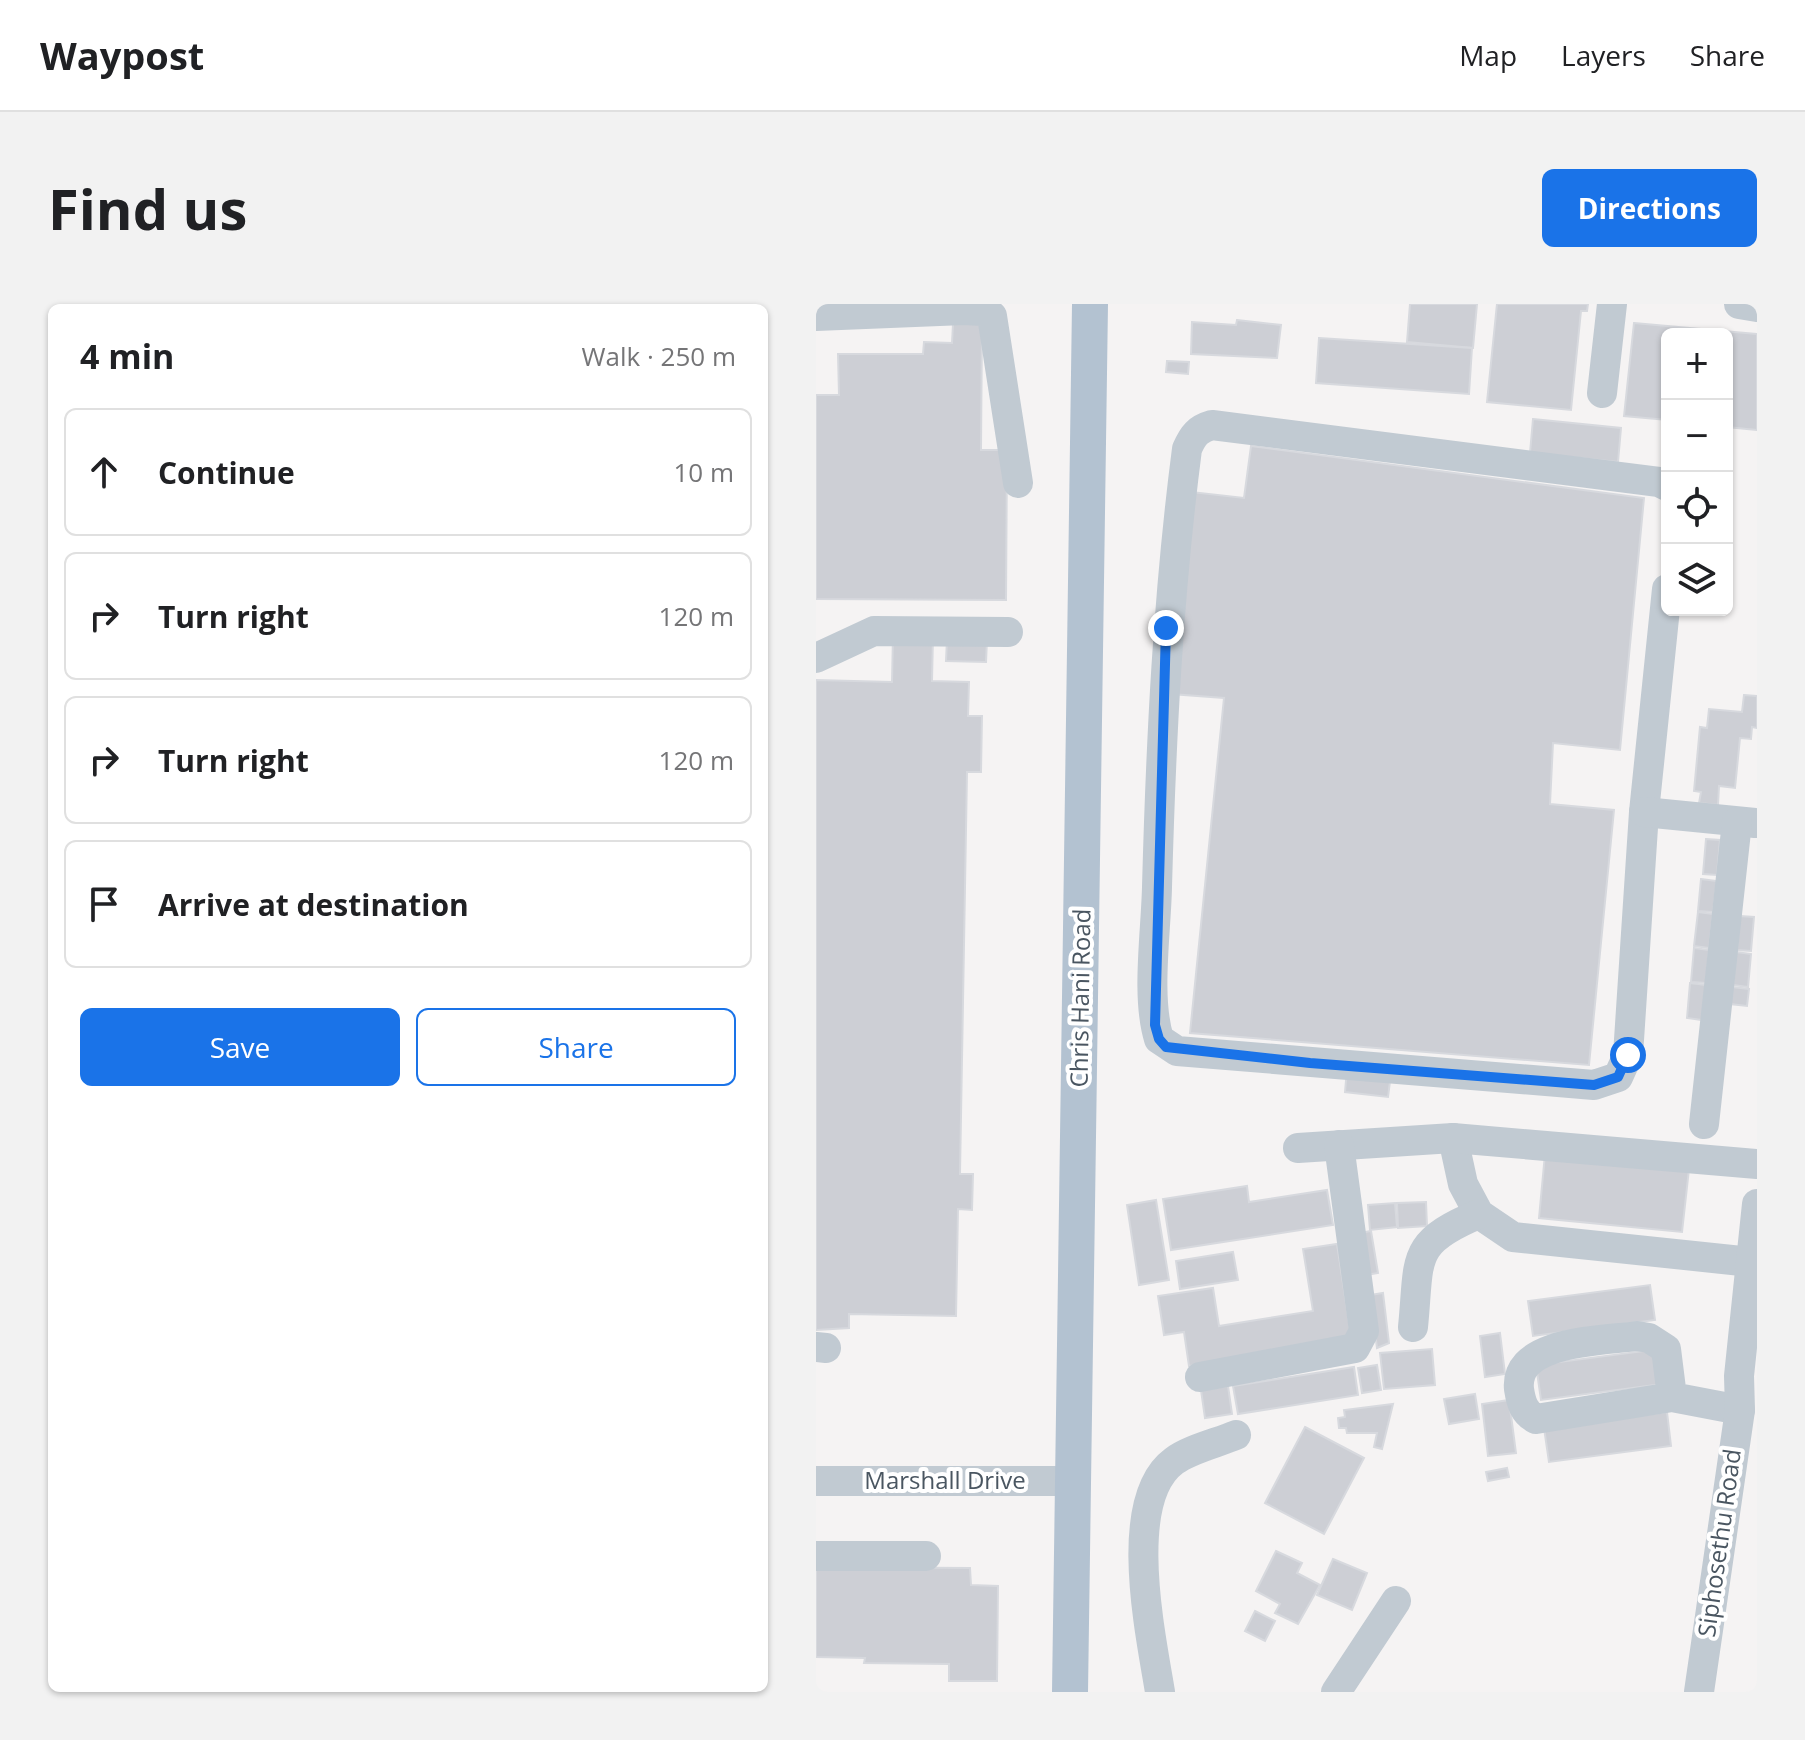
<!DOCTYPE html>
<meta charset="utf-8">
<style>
:root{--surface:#fff;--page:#f2f2f2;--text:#202124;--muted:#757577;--line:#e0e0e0;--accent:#1a73e8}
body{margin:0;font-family:"Open Sans",sans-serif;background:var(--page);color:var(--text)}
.controls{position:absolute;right:24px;top:24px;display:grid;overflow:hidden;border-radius:12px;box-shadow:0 2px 6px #0004}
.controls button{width:72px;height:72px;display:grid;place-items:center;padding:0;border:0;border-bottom:2px solid var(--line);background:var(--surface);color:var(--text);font:40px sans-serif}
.stop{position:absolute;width:24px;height:24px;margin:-18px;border:6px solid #1a73e8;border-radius:50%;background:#fff}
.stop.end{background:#1a73e8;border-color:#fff;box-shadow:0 2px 8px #0008}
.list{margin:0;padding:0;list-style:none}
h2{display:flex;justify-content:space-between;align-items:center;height:104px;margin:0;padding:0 32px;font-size:34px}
h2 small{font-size:26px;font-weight:400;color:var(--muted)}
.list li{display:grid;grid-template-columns:52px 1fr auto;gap:24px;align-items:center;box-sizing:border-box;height:128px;margin:0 16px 16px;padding:0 16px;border:2px solid var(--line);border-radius:12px}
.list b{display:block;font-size:30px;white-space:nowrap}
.list em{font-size:26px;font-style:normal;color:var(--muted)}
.actions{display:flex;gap:16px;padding:24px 32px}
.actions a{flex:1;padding:18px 0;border:2px solid var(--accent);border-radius:12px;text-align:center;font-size:28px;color:var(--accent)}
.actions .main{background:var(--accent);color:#fff}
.icon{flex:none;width:44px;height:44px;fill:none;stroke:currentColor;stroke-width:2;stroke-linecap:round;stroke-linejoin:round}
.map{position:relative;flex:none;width:941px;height:1388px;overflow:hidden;border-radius:12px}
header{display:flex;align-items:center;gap:48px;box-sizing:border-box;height:112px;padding:0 40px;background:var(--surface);border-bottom:2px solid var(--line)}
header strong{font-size:38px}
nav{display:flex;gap:44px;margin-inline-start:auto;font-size:28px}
.intro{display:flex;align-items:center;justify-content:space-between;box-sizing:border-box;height:192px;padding:0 48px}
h1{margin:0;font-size:56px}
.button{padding:20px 36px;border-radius:12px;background:var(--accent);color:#fff;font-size:28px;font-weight:700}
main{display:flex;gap:48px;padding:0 48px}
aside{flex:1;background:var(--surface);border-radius:12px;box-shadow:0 2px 6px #0004}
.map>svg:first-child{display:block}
</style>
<header>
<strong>Waypost</strong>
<nav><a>Map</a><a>Layers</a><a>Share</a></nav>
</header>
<div class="intro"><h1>Find us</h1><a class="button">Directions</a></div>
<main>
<aside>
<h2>4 min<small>Walk · 250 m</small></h2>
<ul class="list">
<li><svg class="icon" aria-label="ahead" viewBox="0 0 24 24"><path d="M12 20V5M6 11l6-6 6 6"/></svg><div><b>Continue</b></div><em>10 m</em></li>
<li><svg class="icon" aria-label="right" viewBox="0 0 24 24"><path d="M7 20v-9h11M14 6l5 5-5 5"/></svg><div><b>Turn right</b></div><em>120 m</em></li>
<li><svg class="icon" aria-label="right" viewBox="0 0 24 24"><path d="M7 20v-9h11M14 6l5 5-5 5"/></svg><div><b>Turn right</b></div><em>120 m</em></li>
<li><svg class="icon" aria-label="arrive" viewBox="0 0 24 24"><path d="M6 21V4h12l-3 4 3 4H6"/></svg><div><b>Arrive at destination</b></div></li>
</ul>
<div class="actions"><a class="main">Save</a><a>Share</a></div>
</aside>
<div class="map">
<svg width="941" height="1388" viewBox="0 0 941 1388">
<rect width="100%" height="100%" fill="#f5f3f3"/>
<g fill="#cdcfd5" stroke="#d7d9de" stroke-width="2">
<polygon points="594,0 661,0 657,44 591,38"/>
<polygon points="681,0 772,0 771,7 765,7 755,106 671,98"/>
<polygon points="421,16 465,21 461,54 375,50 376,18 420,21"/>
<polygon points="818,19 941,30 941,126 911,123 911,30 851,30 851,116 808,112"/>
<polygon points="137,20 166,20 165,146 191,146 190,296 0,295 0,91 23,91 22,50 107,50 108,38 136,39"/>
<polygon points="503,34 656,44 653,90 500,79"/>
<polygon points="351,57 373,58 372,70 350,68"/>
<polygon points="717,115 805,124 802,158 714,149"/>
<polygon points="435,142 828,194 804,446 737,439 734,500 798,506 773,761 374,729 408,394 355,390 376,188 428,194"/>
<polygon points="77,331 117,332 116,377 153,378 152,412 166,412 165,468 151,468 144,870 157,870 156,906 142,905 140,1012 33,1010 33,1024 0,1026 0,376 76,378"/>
<polygon points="131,335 171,336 170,358 130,357"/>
<polygon points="928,391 941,392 941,424 936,423 935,435 924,434 919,484 903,482 902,501 883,499 885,488 878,487 884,423 891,424 893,405 926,408"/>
<polygon points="890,535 904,536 901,571 887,570"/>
<polygon points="885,575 901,577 897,608 882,607"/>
<polygon points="882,608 897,610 893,644 878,642"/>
<polygon points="924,612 938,613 935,647 921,646"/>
<polygon points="878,644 893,646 890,679 875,678"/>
<polygon points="920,648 935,650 932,683 917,681"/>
<polygon points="874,679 890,681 886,716 871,714"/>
<polygon points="916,683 933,685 931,702 914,700"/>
<polygon points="531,765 575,770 572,793 529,788"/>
<polygon points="729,850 873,865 866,928 723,914"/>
<polygon points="431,882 433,898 511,886 517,921 355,946 347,895"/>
<polygon points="340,896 353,976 323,981 311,901"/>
<polygon points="610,898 611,922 582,924 581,899"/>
<polygon points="579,899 581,923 554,926 552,901"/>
<polygon points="555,927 562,969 550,971 544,929"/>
<polygon points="521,940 536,1038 373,1062 368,1028 348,1031 342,992 397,984 403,1022 497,1007 487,945"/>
<polygon points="417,948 422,976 364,985 360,957"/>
<polygon points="834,981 839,1016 717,1032 712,997"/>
<polygon points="567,989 573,1039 561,1044 554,991"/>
<polygon points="684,1029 689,1070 669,1073 664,1032"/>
<polygon points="616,1045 619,1081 568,1085 564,1049"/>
<polygon points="843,1045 847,1080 725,1096 720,1061"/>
<polygon points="561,1061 565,1086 546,1089 542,1064"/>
<polygon points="538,1063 542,1091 422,1110 417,1082"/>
<polygon points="412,1082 416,1110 389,1114 385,1086"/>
<polygon points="659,1090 663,1115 633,1120 628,1095"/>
<polygon points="693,1096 700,1149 672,1152 666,1100"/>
<polygon points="577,1100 566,1145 558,1143 561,1129 531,1129 530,1124 523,1124 522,1114 529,1113 528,1106"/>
<polygon points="851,1108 855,1142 733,1158 728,1124"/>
<polygon points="489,1123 548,1154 508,1230 449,1199"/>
<polygon points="691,1164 693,1173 672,1177 670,1168"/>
<polygon points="460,1247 486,1259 481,1269 504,1281 482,1320 459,1309 464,1300 440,1287"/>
<polygon points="517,1255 551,1269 536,1306 501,1291"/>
<polygon points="0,1263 154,1264 155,1281 182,1282 181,1377 133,1377 133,1360 48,1359 49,1354 0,1353"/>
<polygon points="439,1307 459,1317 449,1337 429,1327"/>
</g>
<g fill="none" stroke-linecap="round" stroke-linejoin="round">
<g stroke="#c1cad2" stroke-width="30">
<polyline points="923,0 941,3"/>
<polyline points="0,12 148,6 167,7 176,12 202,179"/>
<polyline points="786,89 796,0"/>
<path d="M 851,182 L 843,178 L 396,121 C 382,125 377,131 371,145 C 352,291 345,436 341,583 C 340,629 330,693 343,735 L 361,747 L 778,781 L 802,773 L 812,751 L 828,508 L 851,285"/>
<polyline points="0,354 58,327 192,328"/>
<polyline points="828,508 939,519"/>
<polyline points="888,820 921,518"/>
<polyline points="637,834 647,880 663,910 697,933 935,958"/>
<polyline points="482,844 637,834 941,860"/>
<path d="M 597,1023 C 604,954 593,939 663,910"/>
<polyline points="0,1043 10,1044"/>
<polyline points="384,1073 539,1044 548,1027 523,841"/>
<path d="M 856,1093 L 850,1045 L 833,1034 L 821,1032 C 787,1037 698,1036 703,1085 C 705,1098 708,1109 720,1115 L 856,1093 L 924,1106"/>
<polyline points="0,1177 258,1177"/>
<polyline points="0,1252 110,1252"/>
<path d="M 344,1388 C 335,1332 305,1196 358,1157 C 374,1145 401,1139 420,1131"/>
<polyline points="520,1388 580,1297"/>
<polyline points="883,1388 924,1106 923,1072 941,900"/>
</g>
<polyline stroke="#b3c2d1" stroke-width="36" points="254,1388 274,0"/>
</g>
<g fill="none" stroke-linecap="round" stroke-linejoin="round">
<polyline stroke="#1a73e8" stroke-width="10" points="350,324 339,721 343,735 350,743 494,759 778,781 802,773 812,751"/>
</g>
<g text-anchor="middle" stroke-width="8" stroke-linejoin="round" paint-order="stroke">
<g font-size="24" fill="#4a5661" stroke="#fff">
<text transform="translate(265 694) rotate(-89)" y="8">Chris Hani Road</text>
<text x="129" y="1185">Marshall Drive</text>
<text transform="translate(904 1239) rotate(-82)" y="8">Siphosethu Road</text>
</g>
</g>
</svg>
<div class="controls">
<button>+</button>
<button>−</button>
<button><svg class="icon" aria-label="locate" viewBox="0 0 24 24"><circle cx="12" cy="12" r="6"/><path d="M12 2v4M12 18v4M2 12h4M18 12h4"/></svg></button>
<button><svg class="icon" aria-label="layers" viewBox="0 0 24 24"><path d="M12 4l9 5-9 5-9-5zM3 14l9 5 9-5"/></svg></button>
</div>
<div class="stop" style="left:812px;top:751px"></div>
<div class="stop end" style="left:350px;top:324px"></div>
</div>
</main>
